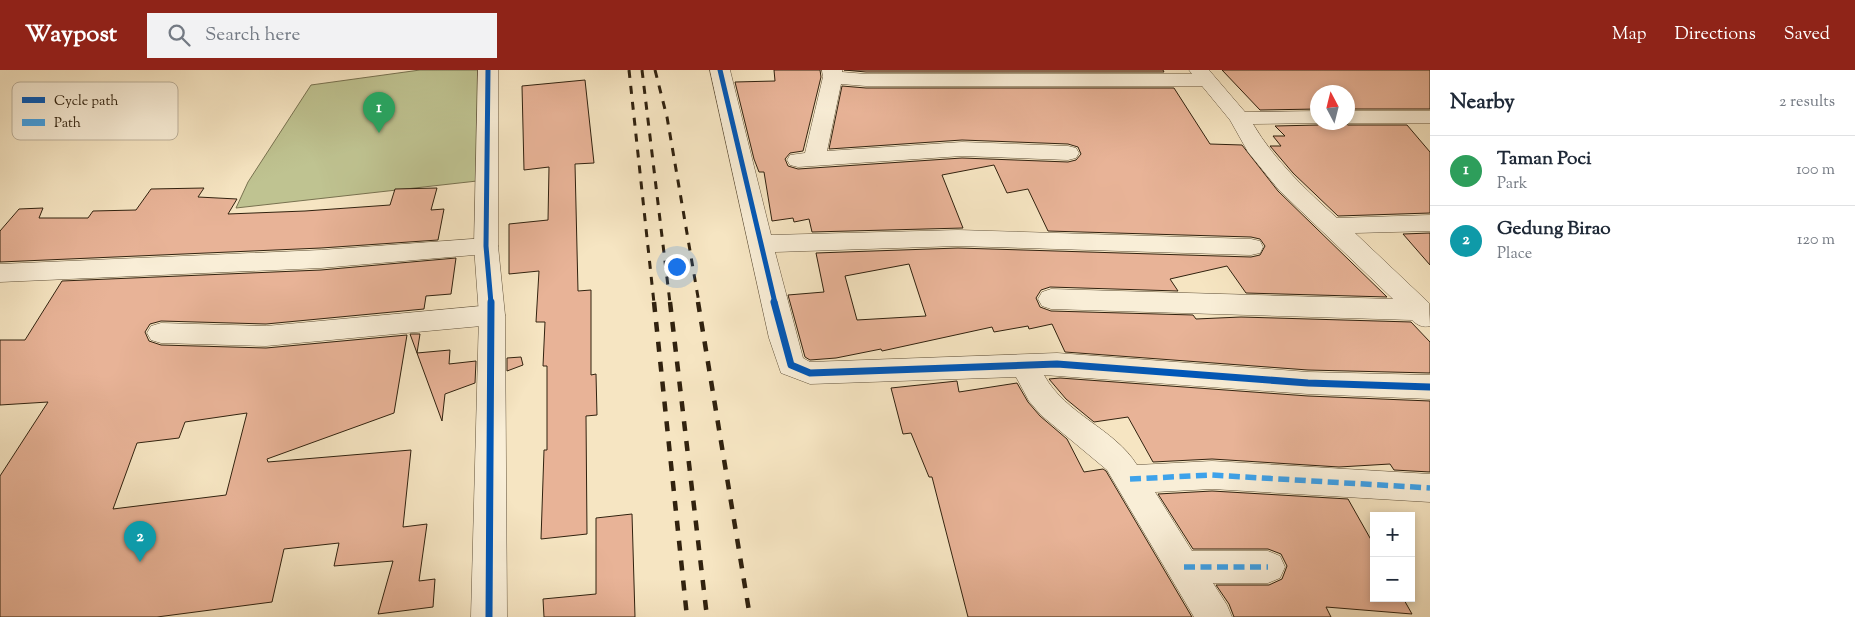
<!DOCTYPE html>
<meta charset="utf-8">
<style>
:root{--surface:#fff;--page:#f2f2f3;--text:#1f2937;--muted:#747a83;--line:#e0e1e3;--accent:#8f2418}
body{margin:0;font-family:"Sorts Mill Goudy",serif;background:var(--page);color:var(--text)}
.controls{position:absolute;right:15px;bottom:15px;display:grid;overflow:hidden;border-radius:0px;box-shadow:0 2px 8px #0003}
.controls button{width:45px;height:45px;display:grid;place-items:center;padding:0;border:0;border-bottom:1px solid var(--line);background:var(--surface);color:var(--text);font:25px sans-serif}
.compass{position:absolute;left:1310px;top:15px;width:45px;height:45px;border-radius:50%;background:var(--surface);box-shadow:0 2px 8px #0003;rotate:353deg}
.you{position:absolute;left:676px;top:196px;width:18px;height:18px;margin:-12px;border:4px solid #fff;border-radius:50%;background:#1a73e8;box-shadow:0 0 0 8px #1a73e833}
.badge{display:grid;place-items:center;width:32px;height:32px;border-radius:50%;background:var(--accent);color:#fff;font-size:16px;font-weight:700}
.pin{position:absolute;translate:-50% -41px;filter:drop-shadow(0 1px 2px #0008)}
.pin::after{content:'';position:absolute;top:26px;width:18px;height:15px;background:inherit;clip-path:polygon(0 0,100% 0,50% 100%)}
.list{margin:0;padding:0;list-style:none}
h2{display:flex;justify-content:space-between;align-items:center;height:65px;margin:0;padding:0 20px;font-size:21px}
h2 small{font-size:16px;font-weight:400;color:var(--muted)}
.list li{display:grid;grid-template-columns:32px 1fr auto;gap:15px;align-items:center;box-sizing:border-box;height:70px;padding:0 20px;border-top:1px solid var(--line)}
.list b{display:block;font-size:19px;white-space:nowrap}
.list p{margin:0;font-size:16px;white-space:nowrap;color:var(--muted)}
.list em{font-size:16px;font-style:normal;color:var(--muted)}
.icon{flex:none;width:28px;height:28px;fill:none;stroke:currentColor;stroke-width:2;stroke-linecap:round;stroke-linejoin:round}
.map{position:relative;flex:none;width:1430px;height:547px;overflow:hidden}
header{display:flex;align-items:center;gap:30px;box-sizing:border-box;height:70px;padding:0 25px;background:var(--accent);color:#fff}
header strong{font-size:24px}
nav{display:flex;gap:28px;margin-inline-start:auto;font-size:18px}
.search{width:350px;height:45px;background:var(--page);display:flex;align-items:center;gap:12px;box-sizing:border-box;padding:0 18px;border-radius:0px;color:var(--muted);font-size:19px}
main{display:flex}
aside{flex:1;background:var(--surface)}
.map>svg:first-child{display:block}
</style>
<header>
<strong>Waypost</strong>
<div class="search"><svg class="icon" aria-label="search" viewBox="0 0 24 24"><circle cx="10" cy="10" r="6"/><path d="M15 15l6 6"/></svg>Search here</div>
<nav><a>Map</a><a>Directions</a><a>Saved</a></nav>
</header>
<main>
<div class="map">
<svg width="1430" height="547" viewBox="0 0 1430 547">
<rect width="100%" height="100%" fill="#f6e5c2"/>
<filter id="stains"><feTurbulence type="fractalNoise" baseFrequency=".004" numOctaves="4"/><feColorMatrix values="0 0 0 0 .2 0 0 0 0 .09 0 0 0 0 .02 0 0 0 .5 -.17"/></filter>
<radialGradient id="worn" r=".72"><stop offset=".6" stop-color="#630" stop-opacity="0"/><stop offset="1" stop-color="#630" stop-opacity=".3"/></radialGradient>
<polygon fill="#bfc391" stroke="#787250" points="420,0 479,0 477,111 236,138 248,112 311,15"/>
<g fill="#e8b397" stroke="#31220f" fill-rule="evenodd">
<path d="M 774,0 L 820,0 L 821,7 L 803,81 L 790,83 L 785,89 L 788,96 L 798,99 L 962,88 L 1068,92 L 1076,90 L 1081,84 L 1078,77 L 1068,74 L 962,70 L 829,79 L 842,16 L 866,18 L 1174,18 L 1210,74 L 1242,75 L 1278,121 L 1387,227 L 1246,223 L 1227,196 L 1170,209 L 1178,221 L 1050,217 L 1041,220 L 1036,228 L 1040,237 L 1051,241 L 1193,245 L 1196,249 L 1241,247 L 1411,252 L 1430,272 L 1430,303 L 1308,300 L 1065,282 L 1052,254 L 1029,259 L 1028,256 L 994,262 L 992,257 L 882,281 L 881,279 L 836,288 L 810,290 L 805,287 L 788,225 L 824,222 L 816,183 L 958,178 L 1251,187 L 1260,185 L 1265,176 L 1260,169 L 1251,167 L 1048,161 L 1028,119 L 1007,123 L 994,95 L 942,105 L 963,158 L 812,162 L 809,149 L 794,152 L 793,148 L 772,151 L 764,102 L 759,102 L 754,89 L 735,12 L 775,11 ZM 909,194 L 926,246 L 857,250 L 845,206 Z"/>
<polygon points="844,0 1163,0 1164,2 866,2"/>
<polygon points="1222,0 1430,0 1430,39 1348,39 1348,22 1318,22 1318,39 1260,40"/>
<polygon points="585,10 594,93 575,94 578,221 591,220 591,305 596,304 597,345 586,346 587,464 541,469 544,380 547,380 547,296 543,296 545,252 536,252 539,201 509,204 509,154 548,150 549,97 524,100 522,16"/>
<polygon points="1323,52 1343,52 1348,55 1407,55 1430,82 1430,143 1338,146 1293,103 1270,76 1281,76 1273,66 1285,66 1275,56 1318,55"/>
<polygon points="204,118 198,127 237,129 228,144 305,141 390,135 395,119 437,118 431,140 444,139 438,170 321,178 0,192 0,161 19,139 43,138 39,148 88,148 93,141 136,140 151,119"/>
<polygon points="1430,163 1430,195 1403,164"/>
<path d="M 456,188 L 451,224 L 426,226 L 424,239 L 266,254 L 161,251 L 150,254 L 145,262 L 149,271 L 161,275 L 266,278 L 407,265 L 394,343 L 267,389 L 268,392 L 411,380 L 403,457 L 427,454 L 419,511 L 435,509 L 433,537 L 378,544 L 393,491 L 334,496 L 339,473 L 284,479 L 272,532 L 157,547 L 0,547 L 0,406 L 48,332 L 0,335 L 0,270 L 25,270 L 62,211 L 321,200 ZM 247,343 L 226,425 L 113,439 L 137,373 L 179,368 L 185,352 Z"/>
<polygon points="410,264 420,264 417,283 450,280 449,294 476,291 475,313 445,324 442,351"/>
<polygon points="521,287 523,295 507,301 507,288"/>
<polygon points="1060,308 1308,326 1430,331 1430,402 1394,400 1390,394 1339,397 1212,389 1153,392 1128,347 1094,352 1066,329 1049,309"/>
<polygon points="957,311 959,322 1017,313 1028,332 1040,346 1067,369 1084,402 1103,399 1106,401 1192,547 968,547 932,407 929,407 911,363 903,364 891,318"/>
<polygon points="1212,421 1348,429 1374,475 1374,528 1403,528 1412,544 1326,537 1331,547 1234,547 1229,534 1216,515 1269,515 1282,509 1287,496 1281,484 1268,479 1193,479 1158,424"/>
<polygon points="632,444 635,547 544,547 543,529 596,524 596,448"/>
</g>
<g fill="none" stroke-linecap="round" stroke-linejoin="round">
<defs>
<g id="minor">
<path d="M 710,0 L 730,0 L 771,165 L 958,160 L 1251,169 L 1260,171 L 1263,177 L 1260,183 L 1251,185 L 958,176 L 775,182 L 803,288 L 810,292 L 1057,283 L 1308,302 L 1430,305 L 1430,329 L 1308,324 L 1044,305 C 1066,345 1114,358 1137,395 L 1212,391 L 1430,404 L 1430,432 L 1212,419 L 1155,422 L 1192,481 L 1268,481 L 1280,486 L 1285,497 L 1280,508 L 1268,513 L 1213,513 L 1227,535 L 1232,547 L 1194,547 L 1107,400 L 1041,345 L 1029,331 L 1016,307 L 810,314 L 781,303 L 769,268 Z"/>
<path d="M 822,0 L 842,0 L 842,2 L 866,4 L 1192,4 L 1189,0 L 1209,0 L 1245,42 L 1318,41 L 1318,52 L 1321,52 L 1318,53 L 1253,54 C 1275,91 1305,119 1337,148 L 1430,145 L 1430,161 L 1355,163 L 1429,233 L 1430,256 C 1423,258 1417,255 1412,250 L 1051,239 L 1042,236 L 1038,229 L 1042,222 L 1051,219 L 1393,229 L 1279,120 L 1248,82 L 1230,50 L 1202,16 L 866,16 L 841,14 L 827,81 L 962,72 L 1068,76 L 1076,78 L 1079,83 L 1076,88 L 1068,90 L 962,86 L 798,97 L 790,95 L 787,90 L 790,85 L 805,83 L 823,7 Z"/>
<polygon points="1348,41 1430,41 1430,53 1348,53 1345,52 1348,52"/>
<polygon points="486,168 495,170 498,176 495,182 486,184 321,198 0,212 0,194 321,180"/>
<polygon points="492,235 501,238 505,245 501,252 492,255 266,276 161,273 151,270 147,263 151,256 161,253 266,256"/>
</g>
<polygon id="tertiary" points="478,0 498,0 498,176 505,245 507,547 471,547 479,245 474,176"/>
</defs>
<use href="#minor" stroke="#62533c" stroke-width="1"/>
<use href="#tertiary" stroke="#62533c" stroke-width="1"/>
<use href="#minor" fill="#f9eed7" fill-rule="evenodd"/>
<use href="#tertiary" fill="#f9eed7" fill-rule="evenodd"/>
<g stroke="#31220f" stroke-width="3" stroke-dasharray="8 8" stroke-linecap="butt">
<polyline points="629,0 654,233"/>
<polyline points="642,0 670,233"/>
<polyline points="655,0 667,47 699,233"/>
</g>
<g stroke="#31220f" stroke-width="4.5" stroke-dasharray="10 10" stroke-linecap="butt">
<polyline points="654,232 687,547"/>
<polyline points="670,232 707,547"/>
<polyline points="698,232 750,547"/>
</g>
<g stroke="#3ea2ea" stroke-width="5.5" stroke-dasharray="11 5.5" stroke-linecap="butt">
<polyline points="1130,409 1212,405 1430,418"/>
<polyline points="1184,497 1268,497"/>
</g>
<defs>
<g id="cycleway-far1">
<polyline points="488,0 486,176 491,233"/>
<polyline points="720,0 775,233"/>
</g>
<g id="cycleway">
<polyline points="774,232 791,295 810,303 1057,294 1308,313 1430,317"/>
<polyline points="489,547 491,232"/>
</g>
</defs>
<use href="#cycleway-far1" stroke="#f9eed7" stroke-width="8"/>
<use href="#cycleway" stroke="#f9eed7" stroke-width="10"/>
<use href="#cycleway-far1" stroke="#0057b8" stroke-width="5"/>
<use href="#cycleway" stroke="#0057b8" stroke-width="7"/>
</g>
<rect x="12" y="12" width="166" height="58" rx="8" fill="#f9eed7" stroke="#bdb19b" stroke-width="1"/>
<rect x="22" y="27" width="23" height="6" fill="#0057b8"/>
<rect x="22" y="49" width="23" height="7" fill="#3ea2ea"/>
<g font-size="14" fill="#31220f">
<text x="54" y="35">Cycle path</text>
<text x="54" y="57">Path</text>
</g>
<rect width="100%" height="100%" filter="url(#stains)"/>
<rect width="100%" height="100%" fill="url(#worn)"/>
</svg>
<div class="controls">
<button>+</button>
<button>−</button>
</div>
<svg class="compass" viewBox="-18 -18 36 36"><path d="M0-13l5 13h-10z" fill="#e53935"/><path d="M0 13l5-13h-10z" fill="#747a83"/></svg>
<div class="you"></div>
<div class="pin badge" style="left:379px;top:63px;background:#2e9e5b">1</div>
<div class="pin badge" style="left:140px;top:492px;background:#0f9aa8">2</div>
</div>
<aside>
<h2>Nearby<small>2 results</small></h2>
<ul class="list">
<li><span class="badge" style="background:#2e9e5b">1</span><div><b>Taman Poci</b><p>Park</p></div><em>100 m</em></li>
<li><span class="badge" style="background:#0f9aa8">2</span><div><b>Gedung Birao</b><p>Place</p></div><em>120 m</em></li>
</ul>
</aside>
</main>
